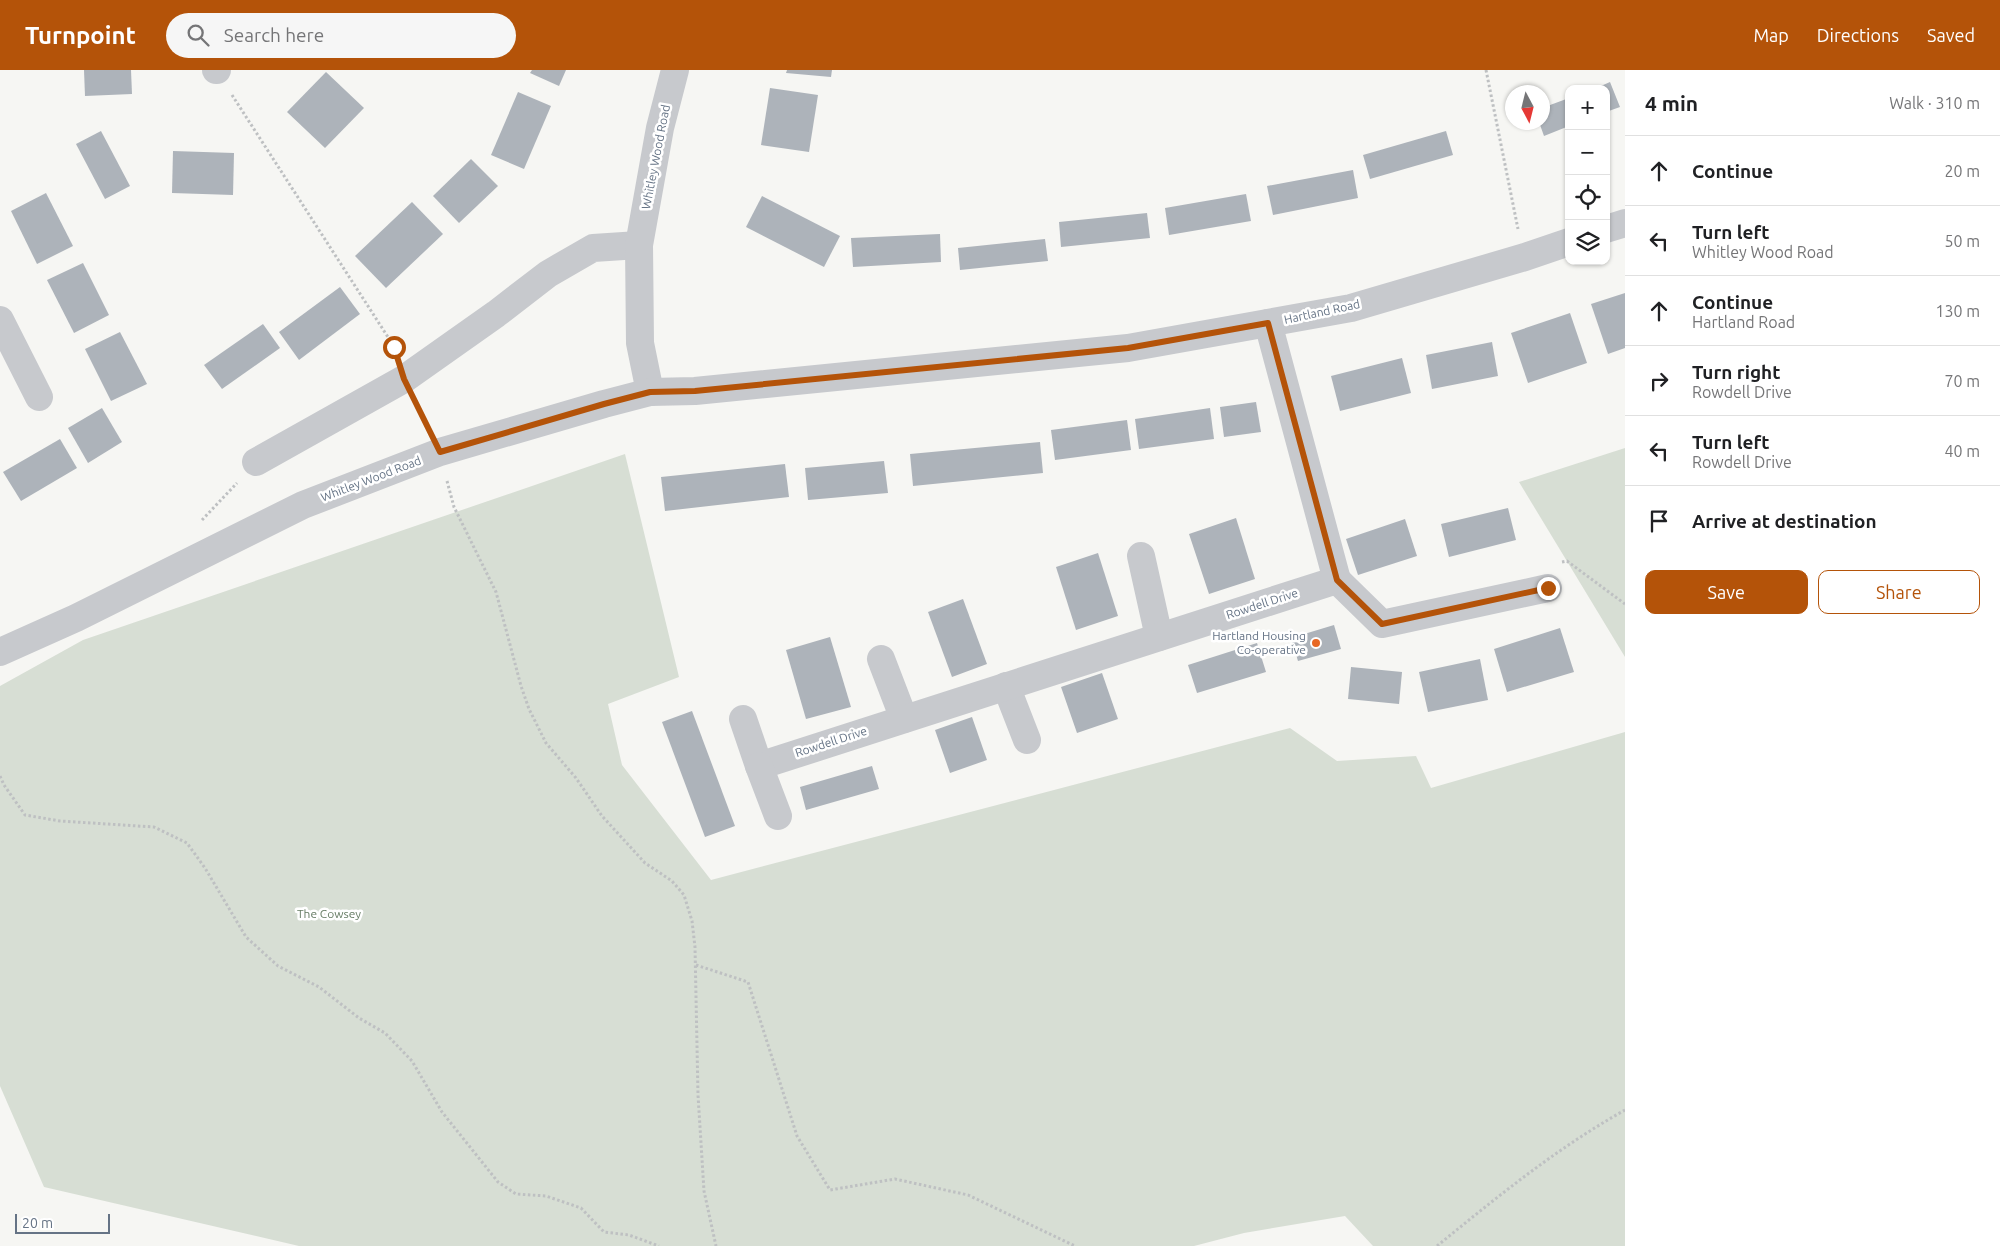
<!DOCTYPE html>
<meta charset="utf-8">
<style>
:root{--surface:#fff;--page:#f6f6f6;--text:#202124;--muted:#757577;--line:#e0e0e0;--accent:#b45309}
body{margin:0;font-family:Ubuntu,sans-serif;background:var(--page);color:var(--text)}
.controls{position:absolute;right:15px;top:15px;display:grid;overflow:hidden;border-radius:10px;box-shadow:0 1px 4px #0004}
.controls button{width:45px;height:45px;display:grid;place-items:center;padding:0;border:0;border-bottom:1px solid var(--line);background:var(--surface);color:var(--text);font:25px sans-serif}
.compass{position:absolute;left:1505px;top:15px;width:45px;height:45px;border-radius:50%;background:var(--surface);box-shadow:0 1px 4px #0004;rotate:173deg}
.scale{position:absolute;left:15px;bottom:12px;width:95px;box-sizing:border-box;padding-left:5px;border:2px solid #657385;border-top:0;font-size:14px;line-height:18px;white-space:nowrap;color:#657385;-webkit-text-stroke:4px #fff;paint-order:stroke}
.stop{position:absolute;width:15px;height:15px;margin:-11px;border:4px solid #b45309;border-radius:50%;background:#fff}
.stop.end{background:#b45309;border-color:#fff;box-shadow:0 1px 5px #0008}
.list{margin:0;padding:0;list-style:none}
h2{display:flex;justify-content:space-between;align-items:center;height:65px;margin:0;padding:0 20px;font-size:21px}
h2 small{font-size:16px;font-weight:400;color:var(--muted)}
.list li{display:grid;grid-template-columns:32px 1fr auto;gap:15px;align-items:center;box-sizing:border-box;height:70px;padding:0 20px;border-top:1px solid var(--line)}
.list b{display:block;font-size:19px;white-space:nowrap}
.list p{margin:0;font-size:16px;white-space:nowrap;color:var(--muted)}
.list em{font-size:16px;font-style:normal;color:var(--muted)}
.actions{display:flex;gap:10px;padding:15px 20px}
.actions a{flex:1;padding:11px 0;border:1px solid var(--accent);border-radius:10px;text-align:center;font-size:18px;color:var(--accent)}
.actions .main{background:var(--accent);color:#fff}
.icon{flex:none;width:28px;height:28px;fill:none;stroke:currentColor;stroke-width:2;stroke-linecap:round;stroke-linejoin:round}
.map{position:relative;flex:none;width:1625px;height:1176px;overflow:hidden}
header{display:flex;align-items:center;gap:30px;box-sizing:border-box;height:70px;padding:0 25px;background:var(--accent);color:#fff}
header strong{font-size:24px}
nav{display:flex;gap:28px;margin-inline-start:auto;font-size:18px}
.search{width:350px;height:45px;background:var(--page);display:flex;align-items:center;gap:12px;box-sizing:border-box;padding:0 18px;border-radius:28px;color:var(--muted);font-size:19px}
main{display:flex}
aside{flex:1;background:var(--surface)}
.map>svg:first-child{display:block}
</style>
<header>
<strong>Turnpoint</strong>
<div class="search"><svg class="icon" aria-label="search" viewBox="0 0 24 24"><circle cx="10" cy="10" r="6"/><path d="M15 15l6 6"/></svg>Search here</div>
<nav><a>Map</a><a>Directions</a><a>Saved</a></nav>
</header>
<main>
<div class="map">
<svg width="1625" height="1176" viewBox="0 0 1625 1176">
<rect width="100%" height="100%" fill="#f6f6f3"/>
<g fill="#d7ded4">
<polygon points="1625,378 1625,587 1519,412"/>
<polygon points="625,384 679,607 608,634 622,695 711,810 1290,658 1337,691 1416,686 1431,718 1625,662 1625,1176 1373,1176 1345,1146 1244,1163 1194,1176 299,1176 44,1117 0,1016 0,616 83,570"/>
</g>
<g fill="#adb3ba">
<polygon points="84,0 131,0 132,24 85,26"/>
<polygon points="532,0 566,0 559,16 530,3"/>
<polygon points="787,0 832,0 831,7 786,3"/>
<polygon points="326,2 364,38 325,78 287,42"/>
<polygon points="1610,12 1620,37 1606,42 1606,19 1594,19"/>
<polygon points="770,18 818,25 809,82 761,75"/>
<polygon points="518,22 551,36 524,99 491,85"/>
<polygon points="1569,28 1569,56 1544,66 1539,52 1542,52 1542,38"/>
<polygon points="101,61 130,116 105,129 76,74"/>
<polygon points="1446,61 1453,85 1370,109 1363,85"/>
<polygon points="173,81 234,83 233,125 172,123"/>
<polygon points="471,89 498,116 459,153 433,126"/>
<polygon points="1353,100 1358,128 1273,145 1267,116"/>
<polygon points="46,123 73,176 37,194 11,141"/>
<polygon points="1246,124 1251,151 1169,165 1165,138"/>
<polygon points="762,126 840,166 824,197 746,157"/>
<polygon points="412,132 443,164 386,218 355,186"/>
<polygon points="1147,143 1150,168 1061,177 1059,152"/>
<polygon points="940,164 941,192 853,197 851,168"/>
<polygon points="1045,169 1048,191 960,200 958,178"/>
<polygon points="83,193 109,245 74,263 47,210"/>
<polygon points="340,217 360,244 299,290 279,262"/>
<polygon points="1625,223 1625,278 1608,284 1591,234"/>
<polygon points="1570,243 1587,293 1528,313 1511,263"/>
<polygon points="263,254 280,278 222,319 204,295"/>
<polygon points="120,262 147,314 111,331 85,279"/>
<polygon points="1492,272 1498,306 1432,319 1426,285"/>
<polygon points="1402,288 1411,323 1340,341 1331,306"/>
<polygon points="1256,332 1261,362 1224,367 1220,337"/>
<polygon points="102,338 122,372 88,393 68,358"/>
<polygon points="1210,338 1214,369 1139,379 1135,349"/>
<polygon points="1127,350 1131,380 1055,390 1051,360"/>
<polygon points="60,369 77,398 21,431 3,402"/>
<polygon points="1040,372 1043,403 913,416 910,384"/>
<polygon points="884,391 888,423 808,430 805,398"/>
<polygon points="785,394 789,427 665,441 661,407"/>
<polygon points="1508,438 1516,470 1449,487 1441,454"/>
<polygon points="1236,448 1255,509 1209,524 1189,464"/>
<polygon points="1405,449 1417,486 1358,505 1346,469"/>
<polygon points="1098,483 1118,546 1076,560 1056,497"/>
<polygon points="963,529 987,594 952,607 928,542"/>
<polygon points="1334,555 1341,579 1298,591 1291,568"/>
<polygon points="1560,558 1574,602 1507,622 1494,579"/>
<polygon points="830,567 851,637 806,649 786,580"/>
<polygon points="1257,573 1266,602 1197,623 1188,595"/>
<polygon points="1480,589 1488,630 1428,642 1419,602"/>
<polygon points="1351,597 1402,602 1399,634 1348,629"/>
<polygon points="1102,603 1118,649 1077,663 1061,617"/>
<polygon points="692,641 735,756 705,767 662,652"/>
<polygon points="972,647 987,690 950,703 935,660"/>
<polygon points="872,696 879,719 806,740 800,717"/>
</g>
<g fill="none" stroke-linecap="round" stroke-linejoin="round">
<g stroke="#bec0c2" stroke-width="3" stroke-dasharray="2.5 2.5" stroke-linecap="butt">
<polyline points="1486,0 1518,159"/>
<polyline points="232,25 395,278"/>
<polyline points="417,335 427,356"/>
<polyline points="447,411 454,437 496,522 521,616 529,639 546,673 576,708 602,746 645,793 672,811 684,825 692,851 695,877 698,1025 704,1121 716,1176"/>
<polyline points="202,450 237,413"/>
<polyline points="1562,492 1567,491 1625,534"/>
<polyline points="0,706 4,715 25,745 60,751 154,757 187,773 205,798 246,867 278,896 319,917 359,948 385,963 412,991 442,1042 498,1112 516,1124 546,1126 581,1138 604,1162 629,1165 659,1176"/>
<polyline points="696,895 748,912 797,1066 830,1120 895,1109 968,1125 1075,1176"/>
<path d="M 1437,1176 C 1497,1127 1557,1078 1625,1040"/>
</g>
<g stroke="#c7c9cd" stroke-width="28">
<polyline points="216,0 217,0"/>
<polyline points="0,250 39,327"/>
<polyline points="1268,253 1337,510"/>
<polyline points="256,392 404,309 496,244 548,204 593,178 639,175"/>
<polyline points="1141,486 1159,567"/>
<polyline points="881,589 904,649"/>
<polyline points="1006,616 1027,670"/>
<polyline points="743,649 759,696 1337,510 1382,554 1548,518"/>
<polyline points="759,696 778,746"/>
</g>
<g stroke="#c7c9cd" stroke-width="28">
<polyline points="1606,159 1625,153"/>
<polyline points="650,322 640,273 639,175 660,58 675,0"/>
<polyline points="0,582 76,548 303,435 440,382 604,334 650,322 695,321 1128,278 1351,238 1525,187 1569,172"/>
</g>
</g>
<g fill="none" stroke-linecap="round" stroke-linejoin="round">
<polyline stroke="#b45309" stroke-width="6" points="394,277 404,309 440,382 604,334 650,322 695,321 1128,278 1268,253 1337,510 1382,554 1548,518"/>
</g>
<circle fill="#e76723" stroke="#fff" stroke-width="2" cx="1316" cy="573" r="5"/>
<g text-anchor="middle" stroke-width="5" stroke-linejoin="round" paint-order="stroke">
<g font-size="12" fill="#657385" stroke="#fff">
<text transform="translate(656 87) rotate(-79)" y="4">Whitley Wood Road</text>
<text transform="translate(1322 242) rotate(-12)" y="4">Hartland Road</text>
<text transform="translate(371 409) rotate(-21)" y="4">Whitley Wood Road</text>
<text transform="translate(1262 534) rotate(-18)" y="4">Rowdell Drive</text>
<text transform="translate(831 672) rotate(-18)" y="4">Rowdell Drive</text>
</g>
<g font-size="12" fill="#657385" stroke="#fff" text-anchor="end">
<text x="1306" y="570">Hartland Housing<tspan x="1306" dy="14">Co-operative</tspan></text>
</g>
<g font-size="12" fill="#667c64" stroke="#fff">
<text x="329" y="848">The Cowsey</text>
</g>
</g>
</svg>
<div class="controls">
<button>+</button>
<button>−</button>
<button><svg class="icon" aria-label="locate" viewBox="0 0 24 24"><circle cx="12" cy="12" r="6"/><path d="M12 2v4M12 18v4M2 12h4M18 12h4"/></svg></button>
<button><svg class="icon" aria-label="layers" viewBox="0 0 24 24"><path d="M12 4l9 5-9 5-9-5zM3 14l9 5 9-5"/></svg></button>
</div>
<svg class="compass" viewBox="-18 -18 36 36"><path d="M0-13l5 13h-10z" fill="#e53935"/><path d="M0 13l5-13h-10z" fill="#757577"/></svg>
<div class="scale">20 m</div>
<div class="stop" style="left:394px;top:277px"></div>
<div class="stop end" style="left:1548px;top:518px"></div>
</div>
<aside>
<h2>4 min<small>Walk · 310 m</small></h2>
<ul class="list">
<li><svg class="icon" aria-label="ahead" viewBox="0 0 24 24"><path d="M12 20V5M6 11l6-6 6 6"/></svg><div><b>Continue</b></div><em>20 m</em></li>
<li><svg class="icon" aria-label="left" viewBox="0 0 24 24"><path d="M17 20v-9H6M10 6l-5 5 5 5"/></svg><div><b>Turn left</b><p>Whitley Wood Road</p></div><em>50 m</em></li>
<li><svg class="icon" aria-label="ahead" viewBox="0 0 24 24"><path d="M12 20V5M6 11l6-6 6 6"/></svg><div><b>Continue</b><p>Hartland Road</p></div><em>130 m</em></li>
<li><svg class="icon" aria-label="right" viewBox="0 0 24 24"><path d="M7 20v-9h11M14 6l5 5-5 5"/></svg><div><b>Turn right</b><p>Rowdell Drive</p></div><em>70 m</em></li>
<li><svg class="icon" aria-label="left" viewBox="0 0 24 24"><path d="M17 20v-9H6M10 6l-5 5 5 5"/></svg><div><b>Turn left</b><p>Rowdell Drive</p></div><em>40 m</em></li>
<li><svg class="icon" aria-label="arrive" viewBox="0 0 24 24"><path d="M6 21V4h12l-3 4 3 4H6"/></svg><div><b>Arrive at destination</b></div></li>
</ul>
<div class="actions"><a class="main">Save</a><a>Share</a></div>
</aside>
</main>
